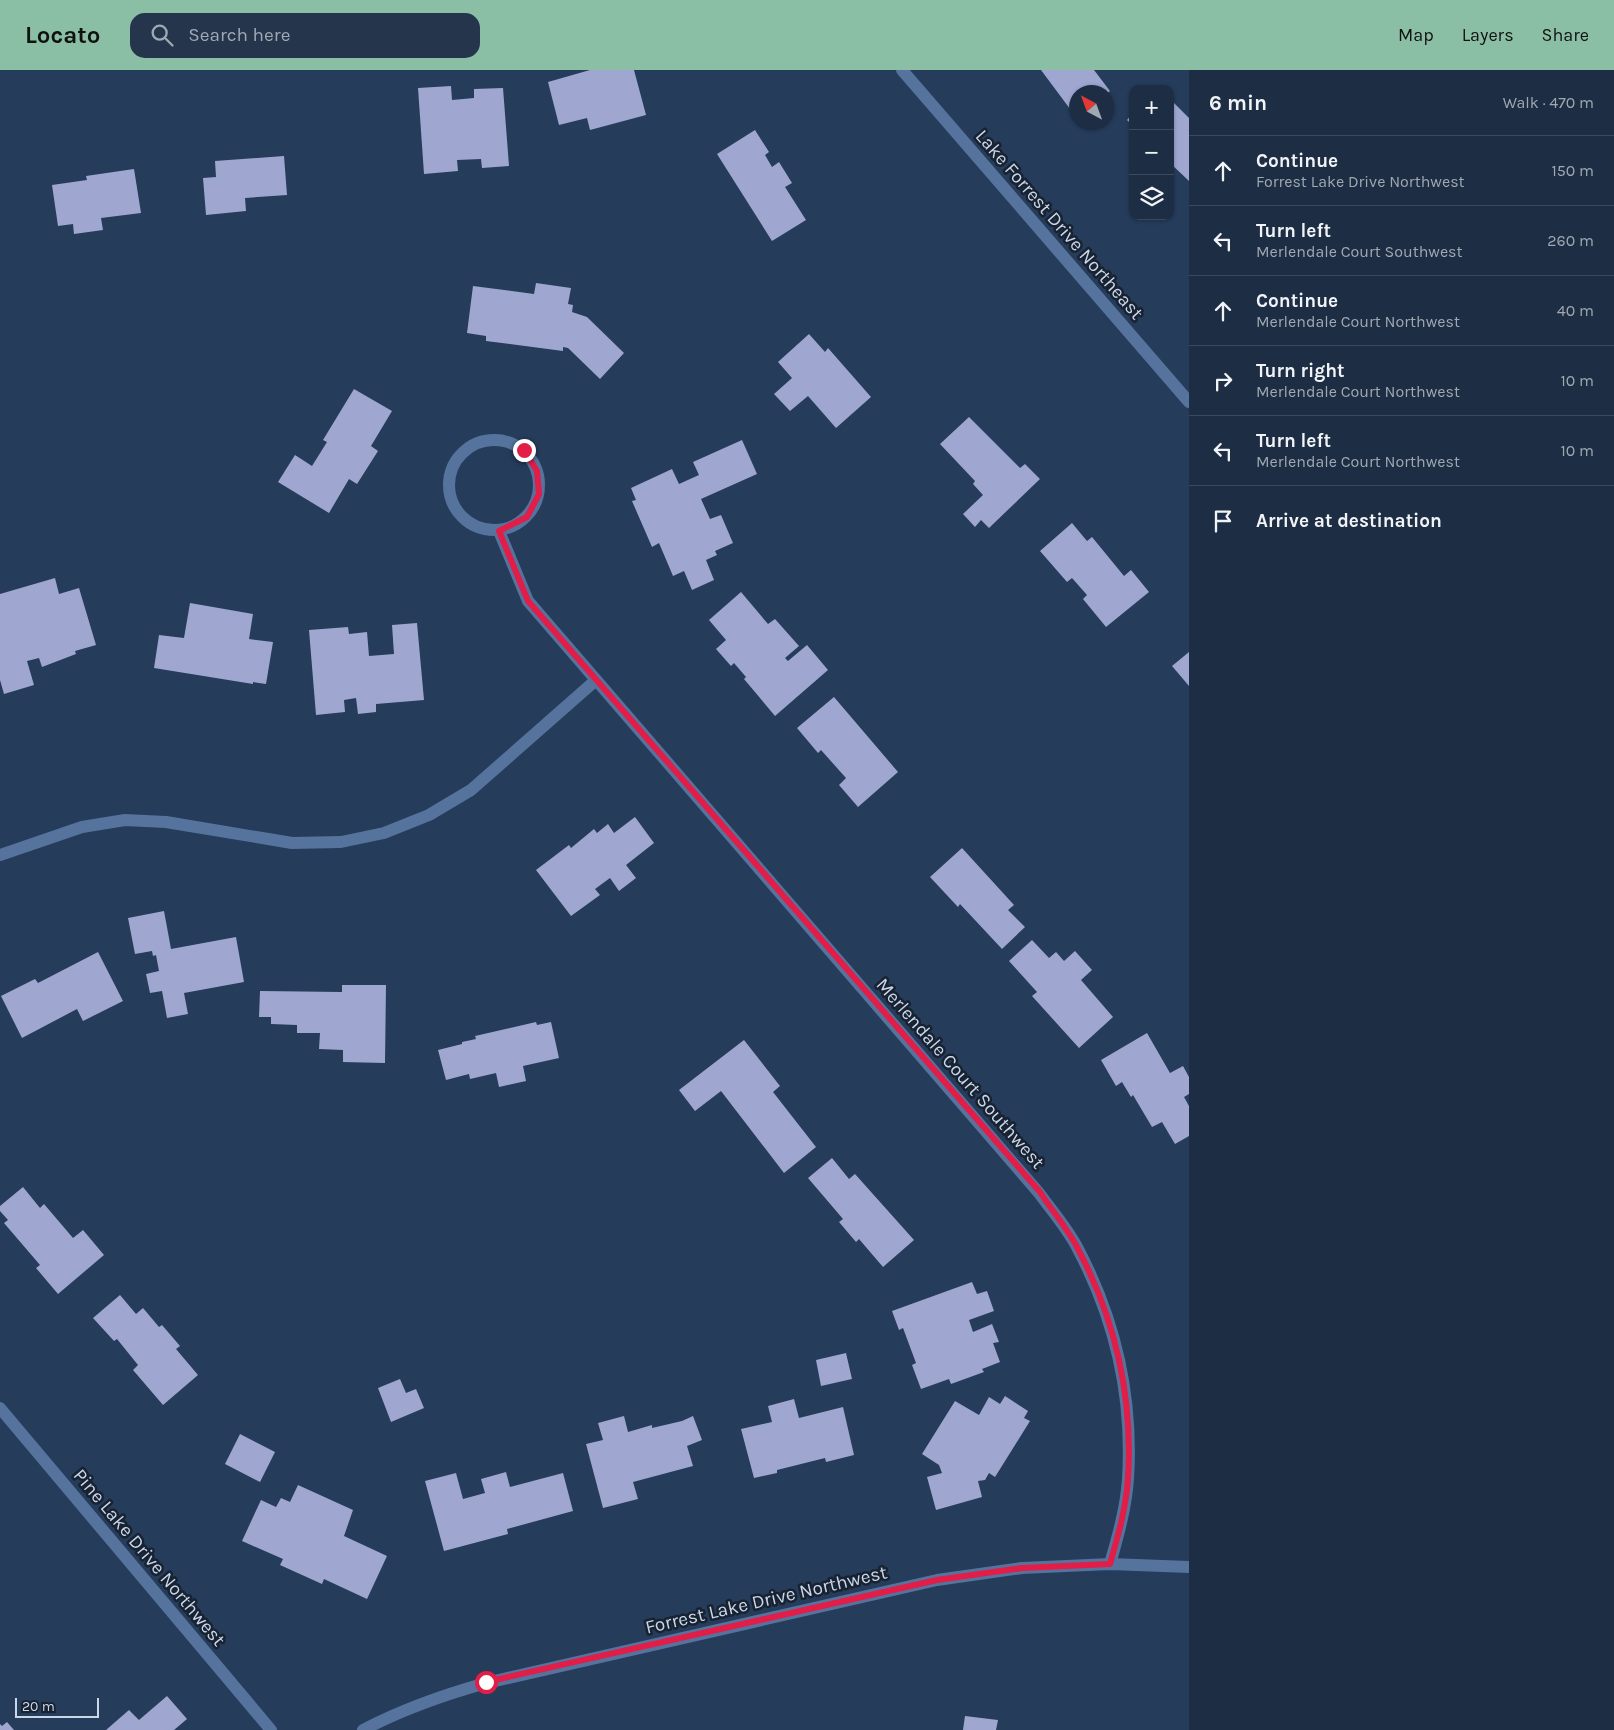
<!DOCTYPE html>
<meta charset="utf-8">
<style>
:root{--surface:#1c2d44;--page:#25354b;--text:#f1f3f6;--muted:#a0a8b2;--line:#3a495d;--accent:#8abfa5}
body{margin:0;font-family:Karla,sans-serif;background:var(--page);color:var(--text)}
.controls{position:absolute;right:15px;top:15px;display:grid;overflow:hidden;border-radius:10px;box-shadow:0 1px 4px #0004}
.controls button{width:45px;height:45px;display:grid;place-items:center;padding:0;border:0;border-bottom:1px solid var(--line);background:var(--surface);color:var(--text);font:25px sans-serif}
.compass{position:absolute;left:1069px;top:15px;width:45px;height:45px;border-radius:50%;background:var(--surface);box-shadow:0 1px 4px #0004;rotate:319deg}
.scale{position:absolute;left:15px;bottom:12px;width:84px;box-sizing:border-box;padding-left:5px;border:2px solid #c9d7eb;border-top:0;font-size:14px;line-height:18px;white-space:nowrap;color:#c9d7eb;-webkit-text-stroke:4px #182231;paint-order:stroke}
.stop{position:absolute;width:15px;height:15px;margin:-11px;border:4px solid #e11d48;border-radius:50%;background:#fff}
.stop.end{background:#e11d48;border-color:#fff;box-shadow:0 1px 5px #0008}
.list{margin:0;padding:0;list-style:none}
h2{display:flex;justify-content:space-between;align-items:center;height:65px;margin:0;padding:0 20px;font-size:21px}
h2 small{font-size:16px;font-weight:400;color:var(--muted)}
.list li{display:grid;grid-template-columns:32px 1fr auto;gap:15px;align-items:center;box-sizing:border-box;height:70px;padding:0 20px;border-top:1px solid var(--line)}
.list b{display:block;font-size:19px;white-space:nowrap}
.list p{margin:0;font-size:16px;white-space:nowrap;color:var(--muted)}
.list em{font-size:16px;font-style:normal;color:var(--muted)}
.icon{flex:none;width:28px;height:28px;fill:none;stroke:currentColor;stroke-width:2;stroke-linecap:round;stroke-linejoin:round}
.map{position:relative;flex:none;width:1189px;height:1660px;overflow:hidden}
header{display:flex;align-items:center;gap:30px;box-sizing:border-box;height:70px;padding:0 25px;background:var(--accent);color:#111}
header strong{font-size:24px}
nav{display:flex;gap:28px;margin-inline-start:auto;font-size:18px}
.search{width:350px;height:45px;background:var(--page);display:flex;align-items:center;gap:12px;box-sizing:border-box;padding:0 18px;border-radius:15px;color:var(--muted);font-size:19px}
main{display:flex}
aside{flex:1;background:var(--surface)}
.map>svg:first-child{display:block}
</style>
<header>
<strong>Locato</strong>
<div class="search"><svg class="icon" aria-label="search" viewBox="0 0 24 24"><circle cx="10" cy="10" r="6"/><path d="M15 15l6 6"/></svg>Search here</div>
<nav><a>Map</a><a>Layers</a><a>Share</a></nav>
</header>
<main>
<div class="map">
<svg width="1189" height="1660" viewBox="0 0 1189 1660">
<rect width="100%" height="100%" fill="#253c5b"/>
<g fill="#9fa7d1">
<polygon points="590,0 634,0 646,45 590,60 587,48 559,55 548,12"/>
<polygon points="1041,0 1094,0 1110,21 1106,24 1076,22 1076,47"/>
<polygon points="451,16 452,30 474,28 474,19 503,18 509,96 482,98 481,89 457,90 458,101 424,104 418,18"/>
<polygon points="1170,29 1189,48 1189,111 1170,93"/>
<polygon points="1133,43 1133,56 1127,50"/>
<polygon points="755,60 769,82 765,85 772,97 779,92 792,113 785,117 806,150 772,171 717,84"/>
<polygon points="284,86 287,125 245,128 246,141 206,145 203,108 216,107 215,91"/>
<polygon points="134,99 141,143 101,148 103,160 74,164 73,154 58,156 52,115 87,110 86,106"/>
<polygon points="536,213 571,218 568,234 573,235 572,242 587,247 624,283 600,309 568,278 563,277 563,281 486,271 486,266 467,263 473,216 534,224"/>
<polygon points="809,264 825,282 828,278 871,327 836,358 808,326 790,341 774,324 792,308 778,292"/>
<polygon points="354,319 392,341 371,376 378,381 357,414 349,409 329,443 278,412 295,385 312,396 327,372 323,370"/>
<polygon points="969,347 1020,398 1025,394 1040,409 989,458 981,450 975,457 963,444 983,425 973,414 975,411 940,374"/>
<polygon points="742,370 757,404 701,429 710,449 721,445 733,473 715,481 717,485 706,490 714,510 692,520 684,501 673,506 659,473 652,477 632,431 636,430 631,418 672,399 679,414 699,405 693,392"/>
<polygon points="1072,453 1087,471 1092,467 1124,506 1131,500 1149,522 1106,557 1083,529 1087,525 1072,508 1067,512 1040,481"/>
<polygon points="55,508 59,524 79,518 96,575 75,581 76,584 42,597 39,588 27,591 34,615 4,624 0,610 0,524"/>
<polygon points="741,522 768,554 775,549 799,576 785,588 788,591 807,575 828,600 775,646 744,609 746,607 734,593 731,596 716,579 726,570 709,550"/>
<polygon points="190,533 253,544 249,569 273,572 266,614 253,612 253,614 154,598 159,565 184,568"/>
<polygon points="417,553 424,630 376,634 376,642 358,644 356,628 344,630 345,642 316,645 309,560 348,557 349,564 367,562 369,586 394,584 392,555"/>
<polygon points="1189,582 1189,616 1172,596"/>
<polygon points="834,627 898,702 858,737 839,715 846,708 821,680 818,683 797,658"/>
<polygon points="635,747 654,773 626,795 636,808 619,821 610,808 595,819 600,825 571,846 536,800 569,775 571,778 594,759 597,763 608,754 614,763"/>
<polygon points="962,778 1014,835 1008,840 1025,857 1002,879 960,834 958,837 930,807"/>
<polygon points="164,841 171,879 236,867 244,912 184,923 188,944 167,948 162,921 150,923 146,904 159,901 156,885 153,886 152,881 135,884 128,848"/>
<polygon points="1032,870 1049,888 1056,882 1064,891 1075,881 1092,900 1081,910 1113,947 1079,978 1032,926 1037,922 1009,891"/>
<polygon points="98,882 123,931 83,951 77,939 22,968 1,926 35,909 38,913"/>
<polygon points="342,915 386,915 385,993 343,992 343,980 319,979 320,963 297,963 297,955 271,954 271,947 259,947 260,921 342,922"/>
<polygon points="536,952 537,955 551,952 559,988 523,996 526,1011 499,1017 496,1003 470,1009 469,1004 446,1010 438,980 462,974 462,972 476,969 475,966"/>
<polygon points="1147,963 1170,1003 1183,996 1189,1007 1189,1024 1184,1027 1189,1036 1189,1066 1175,1074 1162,1052 1152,1057 1133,1025 1131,1027 1122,1012 1116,1016 1101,990"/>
<polygon points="744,970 780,1016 773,1022 816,1077 784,1103 721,1021 695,1041 679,1020"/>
<polygon points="832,1088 849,1109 855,1104 914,1170 883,1197 859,1169 856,1172 839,1152 843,1149 808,1108"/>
<polygon points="23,1117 40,1138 44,1134 73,1168 83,1160 104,1185 58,1224 36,1198 40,1195 4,1153 8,1150 0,1141 0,1136"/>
<polygon points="972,1212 977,1224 987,1221 994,1241 969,1250 973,1262 992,1254 999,1272 993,1273 1000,1292 982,1299 984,1302 951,1314 949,1309 921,1319 912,1295 916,1293 903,1258 899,1260 892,1241"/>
<polygon points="120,1225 136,1244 143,1238 159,1257 162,1255 180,1276 176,1279 198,1305 163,1335 133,1300 138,1295 117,1269 114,1271 93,1248"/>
<polygon points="846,1283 852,1309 821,1316 816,1290"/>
<polygon points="400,1309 406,1323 416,1319 424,1338 391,1352 378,1318"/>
<polygon points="1005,1326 1028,1341 1024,1348 1030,1351 995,1407 989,1403 985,1410 978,1411 982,1427 936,1440 927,1407 942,1403 939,1395 922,1384 955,1331 979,1345 989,1327 1000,1334"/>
<polygon points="794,1329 799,1348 843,1337 854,1385 826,1392 825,1388 777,1400 777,1403 754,1408 741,1359 772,1352 768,1336"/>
<polygon points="624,1346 628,1362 652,1355 652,1358 682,1351 693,1346 702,1370 687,1376 693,1396 633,1412 638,1429 603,1438 586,1374 603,1370 598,1353"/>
<polygon points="240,1364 275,1382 260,1412 225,1394"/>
<polygon points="506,1402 510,1417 563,1403 573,1441 507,1459 508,1464 444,1481 425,1411 456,1403 463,1429 485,1423 481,1409"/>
<polygon points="298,1415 353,1440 344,1466 387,1486 367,1529 324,1509 322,1514 280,1495 283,1489 242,1471 261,1430 276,1437 281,1428 290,1432"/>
<polygon points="167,1626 187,1649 174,1660 106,1660 129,1640 139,1650"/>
<polygon points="965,1646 998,1650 996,1660 963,1660"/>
<polygon points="7,1652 14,1660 0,1660 0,1654 2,1656"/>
</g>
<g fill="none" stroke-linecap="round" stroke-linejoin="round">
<g stroke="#55739d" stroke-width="12">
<polyline points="902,0 1189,332"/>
<circle cx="494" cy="415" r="45"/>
<path d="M 499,461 L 528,531 L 1039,1123 C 1052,1141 1068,1159 1078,1179 C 1116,1251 1133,1328 1128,1409 C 1126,1438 1118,1466 1110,1494"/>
<polyline points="0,785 82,757 125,750 166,752 292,773 341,772 384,763 429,745 471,720 596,610"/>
<polyline points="0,1338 271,1660"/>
<path d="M 363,1660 C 403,1639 443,1625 486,1613 L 937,1510 L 1022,1498 L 1110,1494 L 1189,1497"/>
</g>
</g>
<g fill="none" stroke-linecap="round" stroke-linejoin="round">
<path stroke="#e11d48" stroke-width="6" d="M 486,1612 L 937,1510 L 1022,1498 L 1110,1494 C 1118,1466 1126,1438 1128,1409 C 1133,1328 1116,1251 1078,1179 C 1068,1159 1052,1141 1040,1122 L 528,531 L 499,461 L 527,447 L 539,424 L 537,401 L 524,380"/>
</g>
<g text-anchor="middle" stroke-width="5" stroke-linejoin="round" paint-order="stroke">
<g font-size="19" fill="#c9d7eb" stroke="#182231">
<text transform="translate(1060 154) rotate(49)" y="7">Lake Forrest Drive Northeast</text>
<text transform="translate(961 1003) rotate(49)" y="7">Merlendale Court Southwest</text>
<text transform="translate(150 1487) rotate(50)" y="7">Pine Lake Drive Northwest</text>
<text transform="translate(766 1529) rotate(-13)" y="7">Forrest Lake Drive Northwest</text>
</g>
</g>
</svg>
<div class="controls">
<button>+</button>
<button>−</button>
<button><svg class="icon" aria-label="layers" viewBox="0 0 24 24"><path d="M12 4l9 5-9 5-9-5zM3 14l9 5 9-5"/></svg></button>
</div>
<svg class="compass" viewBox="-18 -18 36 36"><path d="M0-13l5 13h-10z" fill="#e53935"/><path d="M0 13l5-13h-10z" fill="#a0a8b2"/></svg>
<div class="scale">20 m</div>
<div class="stop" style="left:486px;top:1612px"></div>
<div class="stop end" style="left:524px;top:380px"></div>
</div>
<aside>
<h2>6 min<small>Walk · 470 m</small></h2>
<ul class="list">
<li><svg class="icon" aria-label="ahead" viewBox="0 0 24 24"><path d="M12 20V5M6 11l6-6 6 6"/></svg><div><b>Continue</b><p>Forrest Lake Drive Northwest</p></div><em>150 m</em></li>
<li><svg class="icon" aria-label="left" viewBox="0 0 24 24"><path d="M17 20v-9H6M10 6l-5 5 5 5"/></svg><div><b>Turn left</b><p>Merlendale Court Southwest</p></div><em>260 m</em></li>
<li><svg class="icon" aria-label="ahead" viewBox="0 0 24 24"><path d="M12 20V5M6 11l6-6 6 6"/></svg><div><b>Continue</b><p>Merlendale Court Northwest</p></div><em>40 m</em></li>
<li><svg class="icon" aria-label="right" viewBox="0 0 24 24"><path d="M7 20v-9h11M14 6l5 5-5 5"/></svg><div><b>Turn right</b><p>Merlendale Court Northwest</p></div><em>10 m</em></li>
<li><svg class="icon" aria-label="left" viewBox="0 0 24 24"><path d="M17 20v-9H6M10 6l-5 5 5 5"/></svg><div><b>Turn left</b><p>Merlendale Court Northwest</p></div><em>10 m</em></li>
<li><svg class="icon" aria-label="arrive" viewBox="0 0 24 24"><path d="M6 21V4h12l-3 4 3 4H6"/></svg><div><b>Arrive at destination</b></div></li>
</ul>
</aside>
</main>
